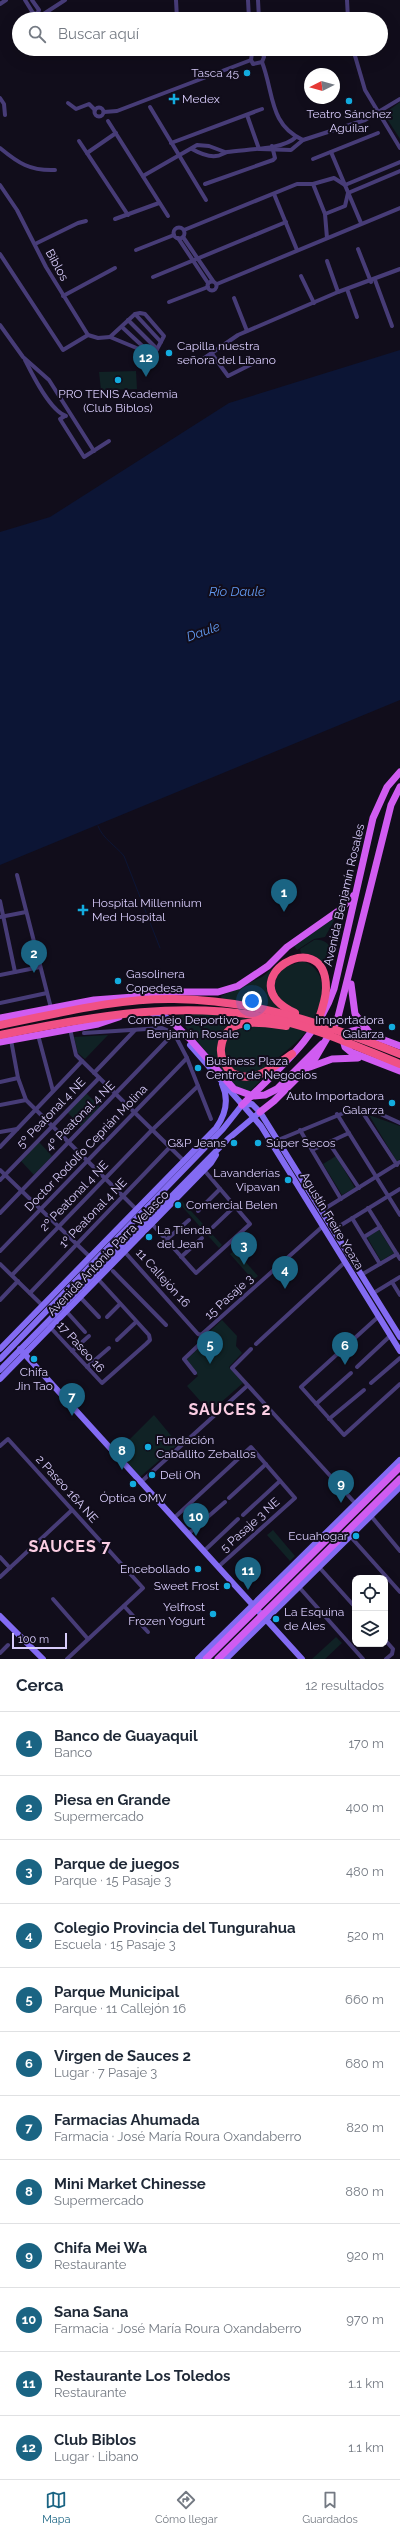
<!DOCTYPE html>
<html lang="es">
<meta charset="utf-8">
<style>
:root{--surface:#fff;--page:#f2f2f3;--text:#1f2937;--muted:#747a83;--line:#e0e1e3;--accent:#1a6483}
body{margin:0;font-family:Raleway,sans-serif;background:var(--page);color:var(--text)}
.controls{position:absolute;right:12px;bottom:12px;display:grid;overflow:hidden;border-radius:8px;box-shadow:0 4px 16px #0002}
.controls button{width:36px;height:36px;display:grid;place-items:center;padding:0;border:0;border-bottom:1px solid var(--line);background:var(--surface);color:var(--text);font:20px sans-serif}
.compass{position:absolute;left:304px;top:68px;width:36px;height:36px;border-radius:50%;background:var(--surface);box-shadow:0 4px 16px #0002;rotate:264deg}
.scale{position:absolute;left:12px;bottom:10px;width:55px;box-sizing:border-box;padding-left:4px;border:2px solid #d8ccfb;border-top:0;font-size:11px;line-height:14px;white-space:nowrap;color:#d8ccfb;-webkit-text-stroke:3px #110d1b;paint-order:stroke}
.you{position:absolute;left:252px;top:1001px;width:14px;height:14px;margin:-10px;border:3px solid #fff;border-radius:50%;background:#1a73e8;box-shadow:0 0 0 6px #1a73e833}
.badge{display:grid;place-items:center;width:26px;height:26px;border-radius:50%;background:var(--accent);color:#fff;font-size:13px;font-weight:700}
.pin{position:absolute;translate:-50% -33px;filter:drop-shadow(0 1px 2px #0008)}
.pin::after{content:'';position:absolute;top:21px;width:14px;height:12px;background:inherit;clip-path:polygon(0 0,100% 0,50% 100%)}
.list{margin:0;padding:0;list-style:none}
h2{display:flex;justify-content:space-between;align-items:center;height:52px;margin:0;padding:0 16px;font-size:17px}
h2 small{font-size:13px;font-weight:400;color:var(--muted)}
.list li{display:grid;grid-template-columns:26px 1fr auto;gap:12px;align-items:center;box-sizing:border-box;height:64px;padding:0 16px;border-top:1px solid var(--line)}
.list b{display:block;font-size:15px;white-space:nowrap}
.list p{margin:0;font-size:13px;white-space:nowrap;color:var(--muted)}
.list em{font-size:13px;font-style:normal;color:var(--muted)}
.icon{flex:none;width:22px;height:22px;fill:none;stroke:currentColor;stroke-width:2;stroke-linecap:round;stroke-linejoin:round}
.map{position:relative;flex:none;width:400px;height:1659px;overflow:hidden}
.search{position:absolute;background:var(--surface);box-shadow:0 4px 16px #0002;left:12px;right:12px;top:12px;height:44px;display:flex;align-items:center;gap:10px;box-sizing:border-box;padding:0 14px;border-radius:22px;color:var(--muted);font-size:15px}
.sheet{height:820px;background:var(--surface)}
nav{display:flex;justify-content:space-around;align-items:center;box-sizing:border-box;height:56px;border-top:1px solid var(--line);background:var(--surface);font-size:11px;color:var(--muted)}
nav a{display:grid;justify-items:center;gap:2px}
nav .on{color:var(--accent)}
.map>svg:first-child{display:block}
</style>
<div class="map">
<svg width="400" height="1659" viewBox="0 0 400 1659">
<rect width="100%" height="100%" fill="#110d1b"/>
<g fill="#102225">
<polygon points="400,102 400,139 384,114"/>
<polygon points="136,371 137,389 101,390 99,372"/>
<polygon points="336,917 325,937 314,939 297,950 294,946"/>
<path d="M 314,940 C 329,938 337,953 330,965 L 325,965 C 318,956 311,954 301,953 L 300,949 Z"/>
<path d="M 303,961 C 334,972 322,1013 305,1033 C 294,1046 278,1057 265,1068 L 265,1076 L 247,1094 L 231,1083 L 177,1016 L 201,1012 L 268,1021 L 222,1000 L 221,996 L 262,977 L 274,967 L 269,982 L 274,984 L 281,968 Z"/>
<polygon points="108,1035 85,1059 78,1053 74,1037"/>
<polygon points="86,1093 100,1107 81,1126 67,1112"/>
<polygon points="369,1115 400,1126 400,1159 397,1162"/>
<polygon points="39,1142 52,1156 34,1175 21,1161"/>
<polygon points="336,1156 355,1188 342,1195 323,1164"/>
<polygon points="182,1201 222,1245 219,1248 179,1203"/>
<polygon points="379,1230 394,1253 381,1261 367,1237"/>
<polygon points="235,1250 258,1276 253,1280 230,1254"/>
<polygon points="222,1320 237,1336 236,1346 242,1353 229,1367 243,1383 210,1412 187,1386 198,1376 186,1360 205,1342 205,1336"/>
<polygon points="154,1415 178,1444 140,1477 118,1451"/>
<polygon points="273,1530 295,1556 290,1561 267,1535"/>
<polygon points="336,1637 342,1643 325,1659 312,1659"/>
</g>
<polygon fill="#0c1535" points="400,350 400,700 0,865 0,532 50,517 229,403"/>
<g fill="none" stroke-linecap="round" stroke-linejoin="round">
<path stroke="#0c1535" stroke-width="1" d="M 98,826 C 103,839 115,845 124,856 L 160,948"/>
<g stroke="#473c77" stroke-width="4">
<polyline points="25,0 33,13 37,14 39,10 32,0"/>
<polyline points="176,0 177,19"/>
<polyline points="248,0 249,19"/>
<polyline points="258,0 259,19"/>
<polyline points="347,0 348,19"/>
<polyline points="0,4 6,0"/>
<polyline points="42,15 65,0"/>
<polyline points="261,49 264,57 262,62 253,64 251,60 252,53 256,51 261,53"/>
<polyline points="353,49 365,90 400,148"/>
<path d="M 262,62 C 274,93 269,125 303,140 L 365,120 L 400,99"/>
<polyline points="0,98 4,104 5,115"/>
<polyline points="68,103 76,109 89,104 95,110"/>
<polyline points="150,107 206,200"/>
<circle cx="99" cy="112" r="4.5"/>
<polyline points="104,112 117,111 251,60"/>
<polyline points="247,115 259,149"/>
<polyline points="108,121 168,216"/>
<polyline points="79,141 128,215"/>
<polyline points="171,143 262,109"/>
<path d="M 0,148 C 18,163 30,171 55,170"/>
<path d="M 192,149 C 199,153 207,157 216,156 C 220,156 223,153 227,152 C 246,149 283,150 296,137"/>
<polyline points="260,149 291,150 303,140"/>
<polyline points="331,152 361,223"/>
<polyline points="87,153 116,133"/>
<polyline points="313,159 378,133"/>
<polyline points="143,176 197,145 209,146 225,152"/>
<polyline points="205,184 273,160 275,158 272,146"/>
<polyline points="313,184 325,214 327,238"/>
<polyline points="0,185 17,210 46,267 88,335 98,338 110,337"/>
<polyline points="274,194 297,250"/>
<polyline points="325,214 345,206 348,193 400,171"/>
<polyline points="115,219 159,203"/>
<circle cx="179" cy="233" r="5.5"/>
<polyline points="184,230 297,184 313,184 334,178 345,185 400,162"/>
<polyline points="183,237 213,281"/>
<polyline points="178,238 208,283"/>
<polyline points="35,244 78,223 86,221"/>
<polyline points="358,249 371,282"/>
<polyline points="136,250 174,235"/>
<polyline points="0,254 63,350 88,335"/>
<polyline points="327,261 338,292"/>
<polyline points="301,276 314,303"/>
<polyline points="153,277 286,222"/>
<polyline points="375,280 392,326"/>
<circle cx="212" cy="286" r="4.5"/>
<polyline points="217,284 400,208"/>
<polyline points="347,289 357,317"/>
<polyline points="63,296 115,268"/>
<polyline points="234,298 247,331"/>
<polyline points="169,302 208,287"/>
<polygon points="140,313 145,314 164,336 155,353 151,354 110,337 135,314"/>
<polyline points="135,314 161,342"/>
<polyline points="128,320 157,349"/>
<polyline points="0,325 23,357 49,380 94,451"/>
<polyline points="122,327 151,354"/>
<polyline points="212,354 228,376 252,364"/>
<path d="M 25,360 C 32,374 50,411 66,416"/>
<polyline points="200,361 238,335 338,292 400,269"/>
<polyline points="65,416 60,419 84,457 109,441"/>
<polyline points="17,875 51,1008"/>
<polyline points="0,901 15,972"/>
<polyline points="0,917 26,912"/>
<polyline points="0,975 40,967"/>
<polyline points="0,1003 47,993"/>
<polyline points="70,1029 76,1055 184,1161"/>
<polyline points="84,1033 162,1028 174,1033 187,1058 211,1119"/>
<polyline points="38,1035 53,1091"/>
<polyline points="11,1040 18,1078 26,1100 136,1209"/>
<polyline points="94,1073 135,1030"/>
<polyline points="0,1082 18,1078"/>
<polyline points="0,1105 26,1100"/>
<polyline points="361,1110 397,1165"/>
<polyline points="337,1114 400,1215"/>
<polyline points="300,1130 341,1199"/>
<polyline points="0,1132 17,1129"/>
<polyline points="278,1140 351,1110 376,1112 400,1123"/>
<polyline points="329,1143 359,1188"/>
<polyline points="0,1147 82,1061"/>
<polyline points="312,1150 349,1133"/>
<polyline points="0,1170 90,1257"/>
<polyline points="0,1180 99,1078"/>
<polyline points="368,1208 400,1259"/>
<polyline points="198,1211 220,1189"/>
<polyline points="321,1211 400,1162"/>
<polyline points="0,1213 174,1033"/>
<polyline points="352,1218 380,1264"/>
<polyline points="152,1224 196,1273 250,1224 204,1170"/>
<polyline points="213,1227 235,1206"/>
<polyline points="333,1230 400,1189"/>
<polyline points="364,1237 380,1227"/>
<polyline points="166,1240 189,1220"/>
<polyline points="123,1250 198,1334 201,1335 203,1341 184,1359 195,1373"/>
<polyline points="0,1251 187,1058"/>
<polyline points="181,1257 202,1238"/>
<polyline points="0,1264 42,1305"/>
<polyline points="113,1271 166,1325"/>
<polyline points="12,1275 150,1132 198,1086"/>
<polyline points="361,1275 397,1254"/>
<polyline points="392,1282 400,1295"/>
<polyline points="30,1293 170,1147"/>
<polyline points="372,1294 400,1277"/>
<polyline points="80,1297 99,1317"/>
<polyline points="0,1300 18,1281"/>
<polyline points="66,1311 85,1332"/>
<polyline points="107,1317 120,1304"/>
<polyline points="378,1317 301,1387 344,1435 400,1384"/>
<polyline points="49,1326 102,1383 146,1344 150,1340 149,1335 98,1279"/>
<polyline points="201,1335 323,1226"/>
<polyline points="117,1340 136,1322"/>
<polyline points="256,1344 345,1262"/>
<polyline points="251,1349 232,1368 355,1503"/>
<polyline points="72,1351 89,1336"/>
<polyline points="87,1367 109,1348"/>
<polyline points="357,1367 390,1336"/>
<polyline points="371,1383 400,1358"/>
<polyline points="316,1404 351,1373"/>
<polyline points="329,1419 364,1390"/>
<polyline points="0,1446 8,1439 143,1588 67,1659"/>
<polyline points="141,1482 247,1386"/>
<polyline points="229,1498 266,1464"/>
<polyline points="243,1515 280,1481"/>
<polyline points="371,1516 400,1551"/>
<polyline points="174,1518 251,1447 295,1498 218,1567"/>
<polyline points="188,1534 225,1502"/>
<polyline points="350,1536 400,1592"/>
<polyline points="204,1551 238,1519"/>
<polyline points="0,1557 10,1568"/>
<polyline points="319,1567 355,1607"/>
<polyline points="0,1577 72,1510"/>
<polyline points="299,1587 363,1659"/>
<polyline points="53,1599 88,1639"/>
<polyline points="124,1606 148,1632"/>
<polyline points="385,1640 393,1649 392,1654 386,1659"/>
<polyline points="0,1653 8,1645"/>
</g>
<g stroke="#836bf3" stroke-width="6">
<polyline points="153,1014 166,1017 173,1024"/>
<polyline points="190,1045 261,1126 400,1351"/>
<polyline points="242,1105 252,1104 260,1112 400,1337"/>
<path d="M 0,1349 L 216,1128 C 226,1114 229,1099 222,1084"/>
<polyline points="20,1349 302,1659"/>
<polyline points="0,1359 223,1129 242,1105"/>
<polyline points="0,1370 228,1139 260,1112"/>
<polyline points="0,1379 211,1163 216,1155"/>
<polyline points="0,1616 43,1659"/>
<polyline points="198,1659 400,1460"/>
<polyline points="226,1659 400,1487"/>
</g>
<g stroke="#d05cf1" stroke-width="7">
<polyline points="351,984 355,1014 369,1032"/>
<polyline points="130,997 169,992 218,992 238,986 268,966 287,947 341,909 353,896"/>
<polyline points="0,1018 94,1000 134,997"/>
<polyline points="171,1021 190,1039 234,1089 253,1096 265,1095 277,1089 322,1044"/>
<polyline points="0,1042 98,1024 119,1017"/>
<polyline points="400,1046 357,1030 348,1032 343,1040 345,1047 351,1052 400,1071"/>
<polyline points="310,1067 332,1059 358,1058"/>
<path d="M 242,1105 C 277,1070 318,1037 334,989 L 373,818 L 387,787 L 400,772"/>
<polyline points="260,1112 274,1101 313,1062 337,1021 391,805 400,787"/>
<polyline points="206,1659 400,1467"/>
<polyline points="218,1659 400,1479"/>
</g>
<g stroke="#f05185" stroke-width="8">
<path d="M 295,1013 C 226,981 326,921 326,988 C 326,1001 320,1015 316,1027"/>
<path d="M 0,1025 C 57,1014 116,998 174,999 C 256,1000 325,1024 400,1054"/>
<path d="M 286,1026 C 263,1023 225,1014 221,1048 C 220,1058 225,1066 232,1073 C 255,1085 274,1066 292,1054"/>
<path d="M 0,1035 C 92,1017 185,998 278,1020 C 320,1029 360,1048 400,1064"/>
</g>
</g>
<g fill="#13acdf" stroke="#110d1b" stroke-width="1.5">
<circle cx="247" cy="73" r="4"/>
<path d="M172 93h4v4h4v4h-4v4h-4v-4h-4v-4h4z"/>
<circle cx="349" cy="101" r="4"/>
<circle cx="169" cy="353" r="4"/>
<circle cx="118" cy="380" r="4"/>
<path d="M81 904h4v4h4v4h-4v4h-4v-4h-4v-4h4z"/>
<circle cx="118" cy="981" r="4"/>
<circle cx="247" cy="1027" r="4"/>
<circle cx="392" cy="1027" r="4"/>
<circle cx="198" cy="1068" r="4"/>
<circle cx="392" cy="1103" r="4"/>
<circle cx="234" cy="1143" r="4"/>
<circle cx="258" cy="1143" r="4"/>
<circle cx="288" cy="1180" r="4"/>
<circle cx="178" cy="1205" r="4"/>
<circle cx="149" cy="1237" r="4"/>
<circle cx="34" cy="1359" r="4"/>
<circle cx="148" cy="1447" r="4"/>
<circle cx="152" cy="1475" r="4"/>
<circle cx="133" cy="1484" r="4"/>
<circle cx="356" cy="1536" r="4"/>
<circle cx="198" cy="1569" r="4"/>
<circle cx="227" cy="1586" r="4"/>
<circle cx="213" cy="1614" r="4"/>
<circle cx="276" cy="1619" r="4"/>
</g>
<g text-anchor="middle" stroke-width="4" stroke-linejoin="round" paint-order="stroke">
<g font-size="12" fill="#d8ccfb" stroke="#110d1b" text-anchor="start">
<text x="239" y="77" text-anchor="end">Tasca 45</text>
<text x="182" y="103">Medex</text>
<text x="349" y="118" text-anchor="middle">Teatro Sánchez<tspan x="349" dy="14">Aguilar</tspan></text>
<text x="177" y="350">Capilla nuestra<tspan x="177" dy="14">señora del Líbano</tspan></text>
<text x="118" y="398" text-anchor="middle">PRO TENIS Academia<tspan x="118" dy="14">(Club Biblos)</tspan></text>
<text x="92" y="907">Hospital Millennium<tspan x="92" dy="14">Med Hospital</tspan></text>
<text x="126" y="978">Gasolinera<tspan x="126" dy="14">Copedesa</tspan></text>
<text x="239" y="1024" text-anchor="end">Complejo Deportivo<tspan x="239" dy="14">Benjamín Rosale</tspan></text>
<text x="384" y="1024" text-anchor="end">Importadora<tspan x="384" dy="14">Galarza</tspan></text>
<text x="206" y="1065">Business Plaza<tspan x="206" dy="14">Centro de Negocios</tspan></text>
<text x="384" y="1100" text-anchor="end">Auto Importadora<tspan x="384" dy="14">Galarza</tspan></text>
<text x="226" y="1147" text-anchor="end">G&amp;P Jeans</text>
<text x="266" y="1147">Súper Secos</text>
<text x="280" y="1177" text-anchor="end">Lavanderías<tspan x="280" dy="14">Vipavan</tspan></text>
<text x="186" y="1209">Comercial Belen</text>
<text x="157" y="1234">La Tienda<tspan x="157" dy="14">del Jean</tspan></text>
<text x="34" y="1376" text-anchor="middle">Chifa<tspan x="34" dy="14">Jin Tao</tspan></text>
<text x="156" y="1444">Fundación<tspan x="156" dy="14">Caballito Zeballos</tspan></text>
<text x="160" y="1479">Deli Oh</text>
<text x="133" y="1502" text-anchor="middle">Óptica OMV</text>
<text x="348" y="1540" text-anchor="end">Ecuahogar</text>
<text x="190" y="1573" text-anchor="end">Encebollado</text>
<text x="219" y="1590" text-anchor="end">Sweet Frost</text>
<text x="205" y="1611" text-anchor="end">Yelfrost<tspan x="205" dy="14">Frozen Yogurt</tspan></text>
<text x="284" y="1616">La Esquina<tspan x="284" dy="14">de Ales</tspan></text>
</g>
<g font-size="12" fill="#d8ccfb" stroke="#110d1b">
<text transform="translate(57 265) rotate(61)" y="4">Biblos</text>
<text transform="translate(344 895) rotate(-77)" y="4">Avenida Benjamín Rosales</text>
<text transform="translate(51 1113) rotate(-46)" y="4">5º Peatonal 4 NE</text>
<text transform="translate(80 1116) rotate(-45)" y="4">4º Peatonal 4 NE</text>
<text transform="translate(86 1148) rotate(-46)" y="4">Doctor Rodolfo Ceprián Molina</text>
<text transform="translate(74 1196) rotate(-46)" y="4">2º Peatonal 4 NE</text>
<text transform="translate(93 1213) rotate(-46)" y="4">1º Peatonal 4 NE</text>
<text transform="translate(332 1221) rotate(59)" y="4">Agustín Freire Ycaza</text>
<text transform="translate(108 1253) rotate(-46)" y="4">Avenida Antonio Parra Velasco</text>
<text transform="translate(163 1278) rotate(48)" y="4">11 Callejón 16</text>
<text transform="translate(229 1297) rotate(-42)" y="4">15 Pasaje 3</text>
<text transform="translate(81 1347) rotate(48)" y="4">17 Paseo 16</text>
<text transform="translate(67 1489) rotate(48)" y="4">2 Paseo 16A NE</text>
<text transform="translate(250 1525) rotate(-42)" y="4">5 Pasaje 3 NE</text>
</g>
<g font-size="13" font-style="italic" fill="#629af2" stroke="#110d1b">
<text x="237" y="596">Río Daule</text>
<text transform="translate(203 631) rotate(-20)" y="5">Daule</text>
</g>
<g font-size="16" font-weight="bold" letter-spacing="1" fill="#fbcde3" stroke="#110d1b">
<text x="230" y="1415">SAUCES 2</text>
<text x="70" y="1552">SAUCES 7</text>
</g>
</g>
</svg>
<div class="controls">
<button><svg class="icon" aria-label="locate" viewBox="0 0 24 24"><circle cx="12" cy="12" r="6"/><path d="M12 2v4M12 18v4M2 12h4M18 12h4"/></svg></button>
<button><svg class="icon" aria-label="layers" viewBox="0 0 24 24"><path d="M12 4l9 5-9 5-9-5zM3 14l9 5 9-5"/></svg></button>
</div>
<svg class="compass" viewBox="-18 -18 36 36"><path d="M0-13l5 13h-10z" fill="#e53935"/><path d="M0 13l5-13h-10z" fill="#747a83"/></svg>
<div class="scale">100 m</div>
<div class="you"></div>
<div class="pin badge" style="left:284px;top:912px">1</div>
<div class="pin badge" style="left:34px;top:973px">2</div>
<div class="pin badge" style="left:244px;top:1265px">3</div>
<div class="pin badge" style="left:285px;top:1289px">4</div>
<div class="pin badge" style="left:210px;top:1364px">5</div>
<div class="pin badge" style="left:345px;top:1365px">6</div>
<div class="pin badge" style="left:72px;top:1416px">7</div>
<div class="pin badge" style="left:122px;top:1470px">8</div>
<div class="pin badge" style="left:341px;top:1503px">9</div>
<div class="pin badge" style="left:196px;top:1536px">10</div>
<div class="pin badge" style="left:248px;top:1590px">11</div>
<div class="pin badge" style="left:146px;top:377px">12</div>
<div class="search"><svg class="icon" aria-label="search" viewBox="0 0 24 24"><circle cx="10" cy="10" r="6"/><path d="M15 15l6 6"/></svg>Buscar aquí</div>
</div>
<section class="sheet">
<h2>Cerca<small>12 resultados</small></h2>
<ul class="list">
<li><span class="badge">1</span><div><b>Banco de Guayaquil</b><p>Banco</p></div><em>170 m</em></li>
<li><span class="badge">2</span><div><b>Piesa en Grande</b><p>Supermercado</p></div><em>400 m</em></li>
<li><span class="badge">3</span><div><b>Parque de juegos</b><p>Parque · 15 Pasaje 3</p></div><em>480 m</em></li>
<li><span class="badge">4</span><div><b>Colegio Provincia del Tungurahua</b><p>Escuela · 15 Pasaje 3</p></div><em>520 m</em></li>
<li><span class="badge">5</span><div><b>Parque Municipal</b><p>Parque · 11 Callejón 16</p></div><em>660 m</em></li>
<li><span class="badge">6</span><div><b>Virgen de Sauces 2</b><p>Lugar · 7 Pasaje 3</p></div><em>680 m</em></li>
<li><span class="badge">7</span><div><b>Farmacias Ahumada</b><p>Farmacia · José María Roura Oxandaberro</p></div><em>820 m</em></li>
<li><span class="badge">8</span><div><b>Mini Market Chinesse</b><p>Supermercado</p></div><em>880 m</em></li>
<li><span class="badge">9</span><div><b>Chifa Mei Wa</b><p>Restaurante</p></div><em>920 m</em></li>
<li><span class="badge">10</span><div><b>Sana Sana</b><p>Farmacia · José María Roura Oxandaberro</p></div><em>970 m</em></li>
<li><span class="badge">11</span><div><b>Restaurante Los Toledos</b><p>Restaurante</p></div><em>1.1 km</em></li>
<li><span class="badge">12</span><div><b>Club Biblos</b><p>Lugar · Libano</p></div><em>1.1 km</em></li>
</ul>
</section>
<nav>
<a class="on"><svg class="icon" aria-label="map" viewBox="0 0 24 24"><path d="M3 6l6-2 6 2 6-2v14l-6 2-6-2-6 2zM9 4v14M15 6v14"/></svg>Mapa</a>
<a><svg class="icon" aria-label="directions" viewBox="0 0 24 24"><path d="M12 3l9 9-9 9-9-9zM9 14v-3h6M13 9l2 2-2 2"/></svg>Cómo llegar</a>
<a><svg class="icon" aria-label="saved" viewBox="0 0 24 24"><path d="M7 4h10v16l-5-4-5 4z"/></svg>Guardados</a>
</nav>
